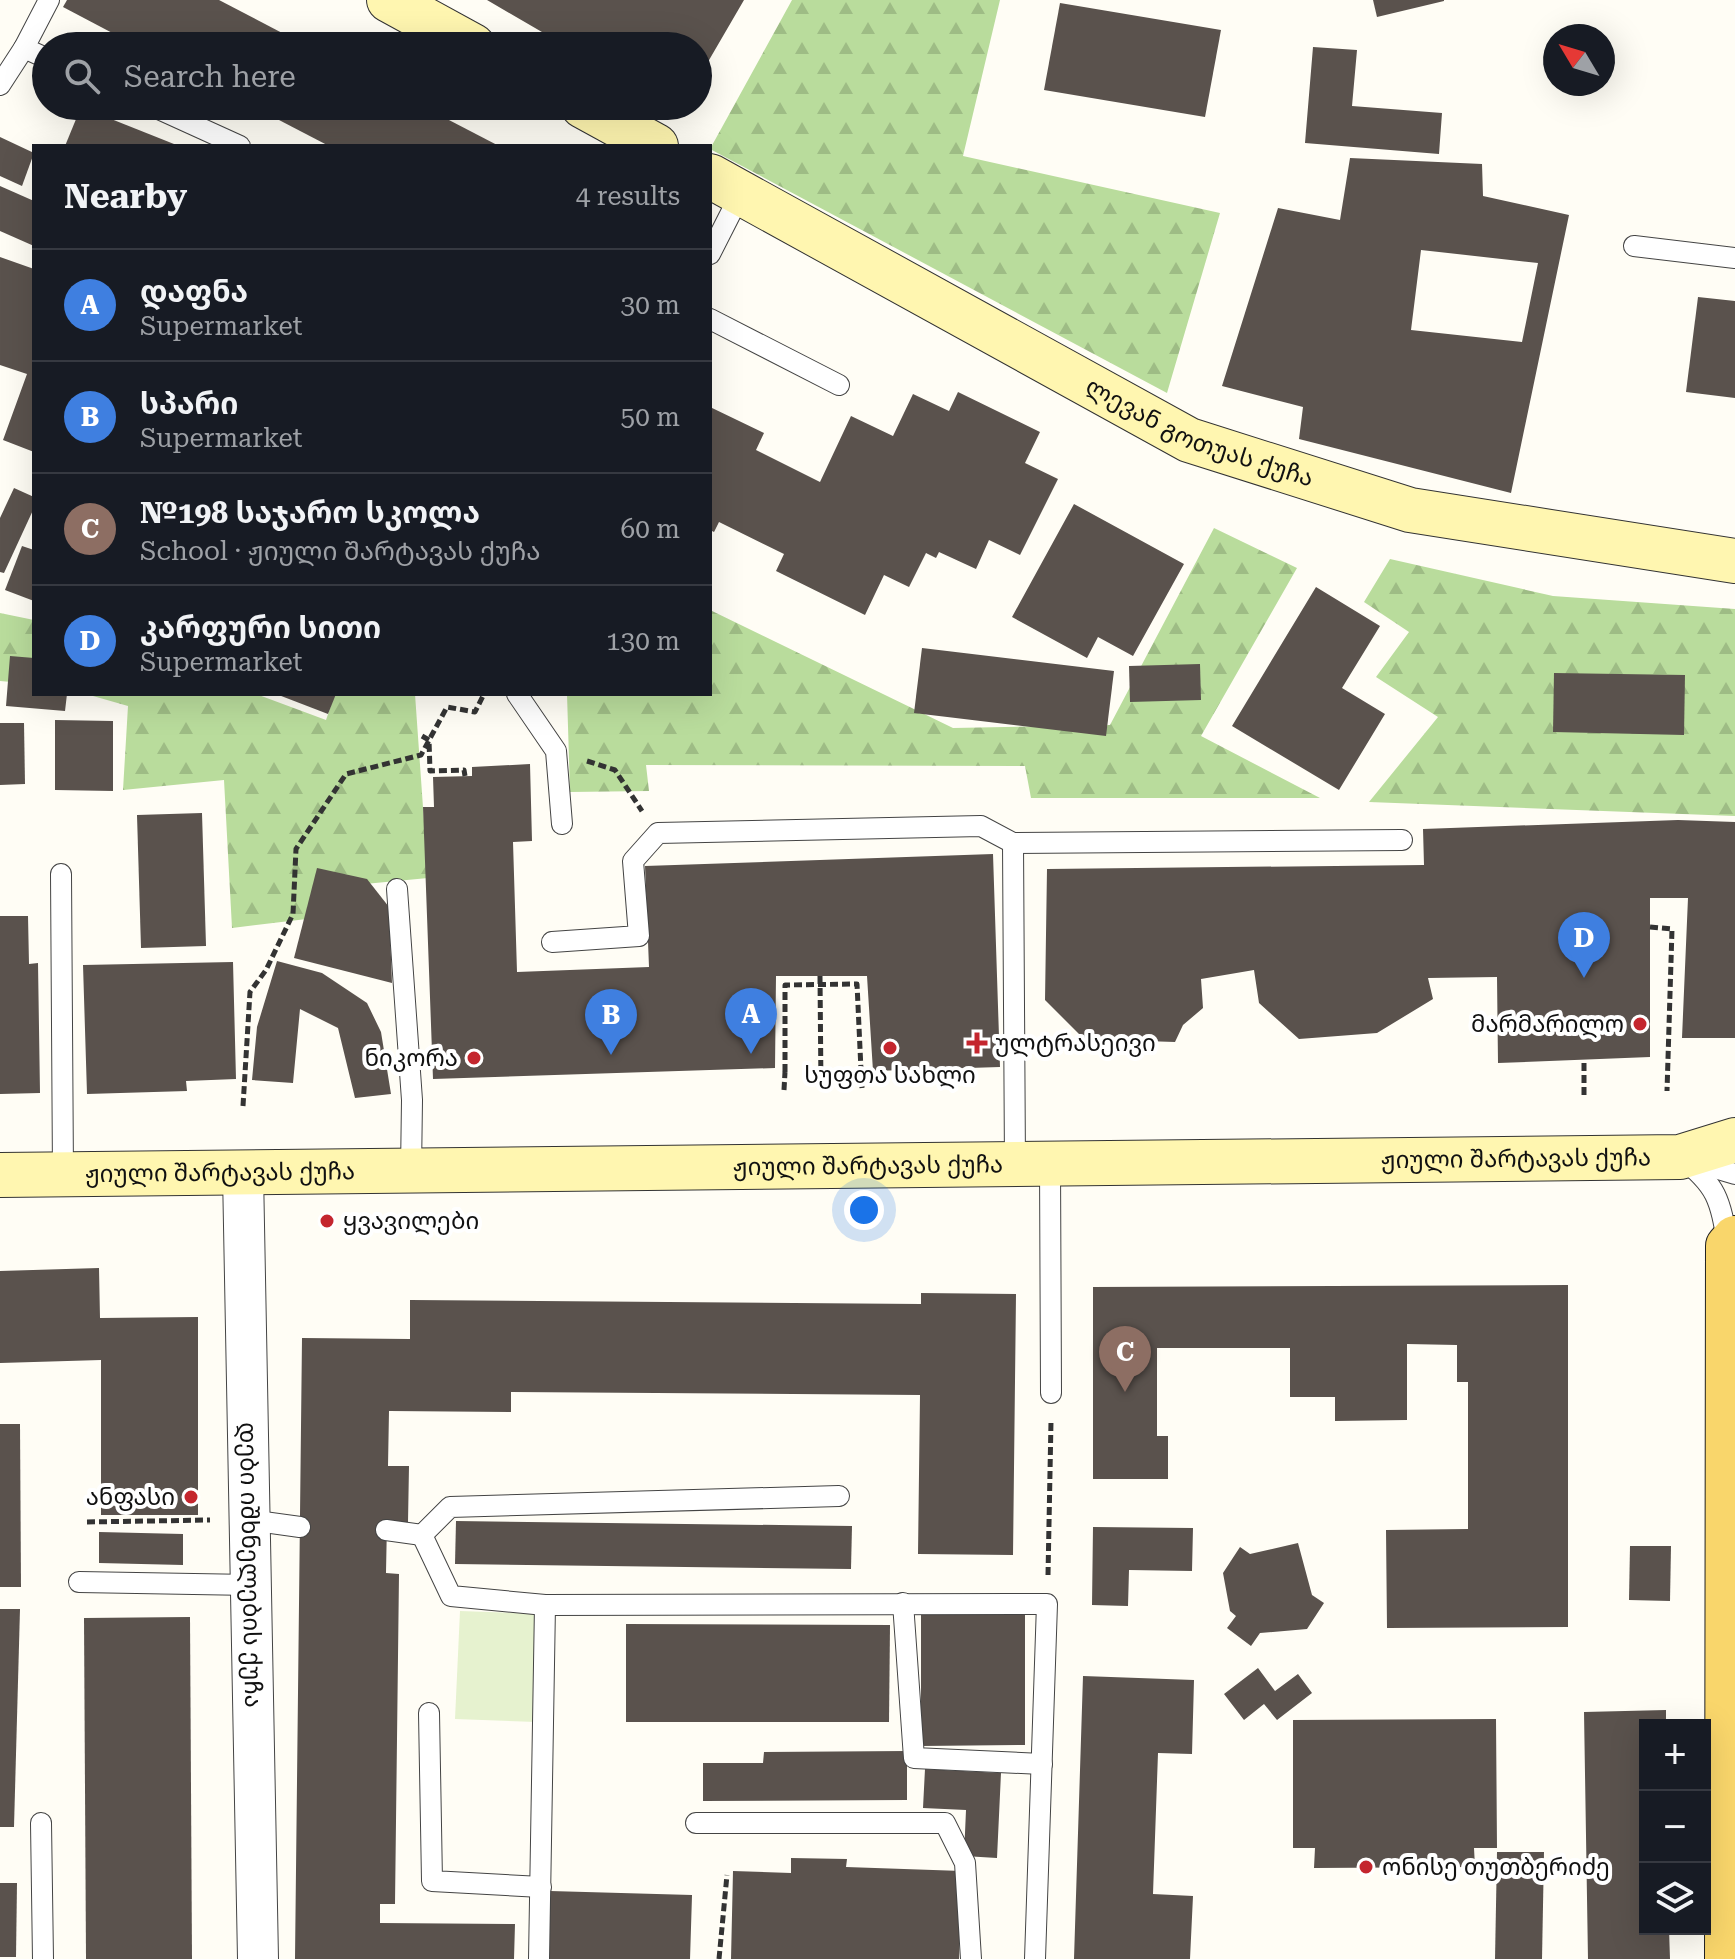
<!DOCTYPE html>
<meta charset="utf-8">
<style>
:root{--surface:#171b24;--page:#242831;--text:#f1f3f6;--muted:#9ea1a6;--line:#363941;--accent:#c4262e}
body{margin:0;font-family:"Roboto Serif","Noto Sans Georgian",serif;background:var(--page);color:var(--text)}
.controls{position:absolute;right:24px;bottom:24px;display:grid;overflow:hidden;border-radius:0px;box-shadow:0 8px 32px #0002}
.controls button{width:72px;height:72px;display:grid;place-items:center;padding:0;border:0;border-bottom:2px solid var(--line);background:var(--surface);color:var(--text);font:40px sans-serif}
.compass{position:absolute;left:1543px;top:24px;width:72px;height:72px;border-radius:50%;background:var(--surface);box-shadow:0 8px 32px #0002;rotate:308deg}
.you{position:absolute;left:864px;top:1210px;width:28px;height:28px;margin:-20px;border:6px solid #fff;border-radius:50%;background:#1a73e8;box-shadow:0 0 0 12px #1a73e833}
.badge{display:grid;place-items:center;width:52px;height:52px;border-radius:50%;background:var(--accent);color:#fff;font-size:26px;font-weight:700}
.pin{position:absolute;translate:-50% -66px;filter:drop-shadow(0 2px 4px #0008)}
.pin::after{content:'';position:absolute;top:42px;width:28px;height:24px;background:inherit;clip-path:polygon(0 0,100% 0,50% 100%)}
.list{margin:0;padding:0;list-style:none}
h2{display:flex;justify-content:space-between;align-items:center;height:104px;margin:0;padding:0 32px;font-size:34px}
h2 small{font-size:26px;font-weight:400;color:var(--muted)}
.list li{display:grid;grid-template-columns:52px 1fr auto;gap:24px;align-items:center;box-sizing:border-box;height:112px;padding:0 32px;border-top:2px solid var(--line)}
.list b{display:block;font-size:30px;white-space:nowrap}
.list p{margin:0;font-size:26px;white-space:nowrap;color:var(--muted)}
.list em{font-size:26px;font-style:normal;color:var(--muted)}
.icon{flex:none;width:44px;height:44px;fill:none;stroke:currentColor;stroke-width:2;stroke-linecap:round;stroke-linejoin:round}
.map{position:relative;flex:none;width:1735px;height:1959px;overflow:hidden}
.search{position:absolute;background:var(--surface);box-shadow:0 8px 32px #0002;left:32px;top:32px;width:680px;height:88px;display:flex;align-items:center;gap:20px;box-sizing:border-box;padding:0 28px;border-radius:44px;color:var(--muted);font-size:30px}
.panel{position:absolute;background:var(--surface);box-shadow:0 8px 32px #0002;left:32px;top:144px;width:680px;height:552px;border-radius:0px}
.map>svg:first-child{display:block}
</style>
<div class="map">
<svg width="1735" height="1959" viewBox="0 0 1735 1959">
<defs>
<pattern id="forest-firs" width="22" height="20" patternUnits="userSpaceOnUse" patternTransform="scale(2)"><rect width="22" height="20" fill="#b9dc9c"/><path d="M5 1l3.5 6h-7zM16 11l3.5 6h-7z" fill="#9ebc85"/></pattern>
</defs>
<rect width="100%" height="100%" fill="#fffdf5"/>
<g fill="url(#forest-firs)">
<polygon points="792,0 1000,0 963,156 1220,213 1167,393 710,149"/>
<polygon points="1214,528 1297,568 1201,736 1320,798 1031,798 1025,766 646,765 649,791 570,792 567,694 710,694 710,610 953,728 1110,725"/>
<polygon points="1390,559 1553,596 1735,609 1735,816 1369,802 1438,717 1376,677 1409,632 1364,602"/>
<polygon points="0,613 34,620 34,684 0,681"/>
<polygon points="86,694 256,694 326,720 335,694 415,694 428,878 333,887 332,916 232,928 224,780 123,790 128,706"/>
</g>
<polygon fill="#e6f2cf" points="460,1611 541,1614 536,1722 455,1719"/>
<g fill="#5a524d" fill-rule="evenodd">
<polygon points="67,0 219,0 307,46 137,46 63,7"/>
<polygon points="487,0 744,0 698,79 698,46 566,46"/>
<polygon points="1373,0 1444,0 1444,1 1377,17"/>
<polygon points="1060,3 1221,30 1205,117 1044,90"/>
<polygon points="1313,47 1357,50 1352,106 1442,113 1439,154 1305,143"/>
<polygon points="252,106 422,106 499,146 329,146"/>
<polygon points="81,107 179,146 65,146"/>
<polygon points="0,137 34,153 22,186 0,176"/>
<path d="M 1350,158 L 1482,164 L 1483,196 L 1569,215 L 1511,493 L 1299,439 L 1303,407 L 1222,386 L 1278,208 L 1340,220 ZM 1421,250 L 1538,263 L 1522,342 L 1411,330 Z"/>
<polygon points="0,186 34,201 34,246 0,231"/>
<polygon points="0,257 34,269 34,452 3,440 27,374 0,365"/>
<polygon points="1698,297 1735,301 1735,398 1686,392"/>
<polygon points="958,392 1040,432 1025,463 1058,479 1020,555 989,540 976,569 939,552 936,558 926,553 909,587 884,575 865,615 776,571 784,554 719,522 714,532 710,530 710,407 764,433 756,450 820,482 851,416 893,436 913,394 949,411"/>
<polygon points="14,488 34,497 34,508 4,573 0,572 0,518"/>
<polygon points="1074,504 1184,564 1133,656 1098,637 1087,658 1012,617"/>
<polygon points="22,546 34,550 34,601 5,590"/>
<polygon points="1316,587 1380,626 1342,688 1385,714 1339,790 1232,726"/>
<polygon points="922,648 1114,671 1106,736 914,713"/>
<polygon points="10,656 34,658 34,694 67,694 65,711 6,706"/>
<polygon points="1200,664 1201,700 1130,702 1129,666"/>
<polygon points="1554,673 1685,675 1684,735 1553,732"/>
<polygon points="276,694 336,694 328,714"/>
<polygon points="55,720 113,721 113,791 55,790"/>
<polygon points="0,723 24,723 25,784 0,785"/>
<polygon points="530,764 532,841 513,842 517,972 649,967 645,866 993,854 1000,1067 873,1071 867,976 776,976 775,1068 433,1079 423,807 434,807 433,777 472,776 472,767"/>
<polygon points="202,813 206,946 141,948 137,815"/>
<polygon points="1678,820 1735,822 1735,1038 1682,1038 1688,898 1650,898 1650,1057 1498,1063 1497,977 1428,978 1433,999 1377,1033 1299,1039 1259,1003 1254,970 1201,979 1203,1008 1183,1025 1175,1042 1084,1039 1045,1000 1047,869 1424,865 1423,829"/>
<polygon points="317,868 367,879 389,907 392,983 294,958"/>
<polygon points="0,916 28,916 29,964 38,963 40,1093 0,1094"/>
<polygon points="277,961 322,973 367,1003 381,1032 391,1094 355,1098 338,1028 300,1009 293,1083 252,1080 257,1027"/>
<polygon points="233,962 236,1079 186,1081 187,1091 87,1094 83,965"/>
<polygon points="99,1268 100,1318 198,1317 198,1515 101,1515 101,1360 0,1363 0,1271"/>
<polygon points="1568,1285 1568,1627 1387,1628 1386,1530 1468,1529 1468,1382 1457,1382 1457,1345 1407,1344 1407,1420 1335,1421 1335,1397 1290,1397 1290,1348 1157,1348 1157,1436 1168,1436 1168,1479 1093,1479 1093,1287"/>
<polygon points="921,1293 1016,1294 1013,1555 918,1554 920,1395 511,1392 511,1412 389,1411 388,1466 409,1466 408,1522 387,1522 386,1573 399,1574 395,1904 380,1904 380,1923 515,1924 514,1959 295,1959 302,1338 410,1339 410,1300 921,1304"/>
<polygon points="0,1424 20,1424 21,1587 0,1587"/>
<polygon points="456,1521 852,1526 851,1569 455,1564"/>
<polygon points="1093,1527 1193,1528 1192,1571 1129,1570 1128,1606 1092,1605"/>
<polygon points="99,1532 183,1534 183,1565 99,1563"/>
<polygon points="1298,1543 1312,1595 1324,1603 1307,1629 1260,1633 1251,1646 1227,1628 1236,1616 1230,1611 1223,1573 1240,1547 1250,1554"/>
<polygon points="1630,1546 1671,1546 1670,1601 1629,1600"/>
<polygon points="1025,1608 1025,1745 921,1746 921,1609"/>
<polygon points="0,1609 20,1609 14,1827 0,1827"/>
<polygon points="190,1617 192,1959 86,1959 84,1618"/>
<polygon points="626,1624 890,1625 889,1722 626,1722"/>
<polygon points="1258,1668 1275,1691 1298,1674 1312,1693 1277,1720 1264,1704 1244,1720 1224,1694"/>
<polygon points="1083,1676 1194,1680 1192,1754 1158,1753 1153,1894 1193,1896 1190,1959 1074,1959"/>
<polygon points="1666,1710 1666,1725 1645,1725 1645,1929 1669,1929 1670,1959 1588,1959 1584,1712"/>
<polygon points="1496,1719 1497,1848 1474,1848 1475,1867 1314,1868 1315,1848 1293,1848 1293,1720"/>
<polygon points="907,1751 907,1800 703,1801 703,1763 763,1763 764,1752"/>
<polygon points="925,1769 1001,1773 997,1858 964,1856 966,1810 923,1808"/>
<polygon points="1497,1852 1544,1852 1542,1959 1495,1959"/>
<polygon points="791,1858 847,1859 846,1867 962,1871 959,1959 731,1959 733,1871 791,1873"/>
<polygon points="0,1883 17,1883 16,1957 0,1957"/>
<polygon points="550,1891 692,1895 690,1959 549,1959"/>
</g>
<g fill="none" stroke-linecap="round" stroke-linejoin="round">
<defs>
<g id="lane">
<polyline points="46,58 24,48 49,0"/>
<polyline points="0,85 24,48"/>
<polyline points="152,106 240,146"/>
<polyline points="1634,246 1735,258"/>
<polyline points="710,254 741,193"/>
<polyline points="710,319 839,385"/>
<polyline points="517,694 556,751 562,824"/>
<polyline points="1013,843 1402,840"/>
<polyline points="61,874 63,1174"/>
<polyline points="397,889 412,1100 411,1170"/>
<polyline points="552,942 639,936 633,861 658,833 981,826 1013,843 1015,1165"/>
<path d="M 1680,1157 C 1718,1186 1720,1200 1728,1246"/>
<polyline points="1691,1161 1735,1174"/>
<polyline points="1050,1164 1051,1393"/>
<polyline points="250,1520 300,1527"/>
<polyline points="386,1530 422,1535"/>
<polyline points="422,1535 450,1507 839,1496"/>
<polyline points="422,1535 451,1596 545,1605"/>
<polyline points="79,1582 251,1585"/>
<polyline points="903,1603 914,1758 1042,1764"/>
<polyline points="429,1713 432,1881 541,1887"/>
<polyline points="41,1823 43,1959"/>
<polyline points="696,1823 945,1823 965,1863 971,1959"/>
<polyline points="539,1959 545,1605 1047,1604 1035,1959"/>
</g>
<g id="street">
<path id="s1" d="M 243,1173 L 258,1959"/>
</g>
<g id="secondary">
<polyline points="389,0 473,46"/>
<polyline points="583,106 656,146"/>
<path id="s2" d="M 710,176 L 1189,440 L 1410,510 L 1735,561"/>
<path id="s3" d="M 0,1175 L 1680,1157 L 1735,1140"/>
</g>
<polyline id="primary" points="1727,1959 1728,1246 1735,1238"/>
</defs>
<use href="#lane" stroke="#444" stroke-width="22"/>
<use href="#street" stroke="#444" stroke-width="42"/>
<use href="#secondary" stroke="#333" stroke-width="46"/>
<use href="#primary" stroke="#222" stroke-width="46"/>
<g stroke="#333" stroke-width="5" stroke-dasharray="8 4" stroke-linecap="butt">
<polyline points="422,736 429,740 430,771 464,770 465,776"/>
<polyline points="587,761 615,770 642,811"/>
<polyline points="1650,927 1672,929 1667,1091"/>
<polyline points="820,976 821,1089"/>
<polyline points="861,1070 862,1088"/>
<polyline points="784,1090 785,1072"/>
<polyline points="1584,1095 1584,1062"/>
<polyline points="243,1106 250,992 266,970 293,914 296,849 346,774 421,755 447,707 475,712 484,694"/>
<polyline points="87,1522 210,1520"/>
<polyline points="1048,1575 1051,1421"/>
<polyline points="719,1959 727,1875"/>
</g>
<use href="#lane" stroke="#fff" stroke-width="20"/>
<use href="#street" stroke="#fff" stroke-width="40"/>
<use href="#secondary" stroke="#fff6b0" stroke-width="44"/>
<use href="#primary" stroke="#f9d66b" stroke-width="44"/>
<polyline stroke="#333" stroke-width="5" stroke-dasharray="8 4" stroke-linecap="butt" points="785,1072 785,985 857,984 861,1070"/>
</g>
<g fill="#c4262e" stroke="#fff" stroke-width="3">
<circle cx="1640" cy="1024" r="8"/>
<path d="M973 1031h8v8h8v8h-8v8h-8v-8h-8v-8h8z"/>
<circle cx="890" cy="1048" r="8"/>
<circle cx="474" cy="1058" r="8"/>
<circle cx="327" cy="1221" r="8"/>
<circle cx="191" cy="1497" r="8"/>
<circle cx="1366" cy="1867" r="8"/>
</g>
<g text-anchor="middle" stroke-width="8" stroke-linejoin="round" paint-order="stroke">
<g font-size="24" fill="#111" stroke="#fff">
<text dy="8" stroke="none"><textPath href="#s2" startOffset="554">ლევან გოთუას ქუჩა</textPath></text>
<text dy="8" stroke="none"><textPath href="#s3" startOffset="1516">ჟიული შარტავას ქუჩა</textPath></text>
<text dy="8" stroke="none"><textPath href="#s3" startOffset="868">ჟიული შარტავას ქუჩა</textPath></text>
<text dy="8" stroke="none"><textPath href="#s3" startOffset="220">ჟიული შარტავას ქუჩა</textPath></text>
<text dy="8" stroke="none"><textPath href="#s1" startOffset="392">დები იშხნელების ქუჩა</textPath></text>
</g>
<g font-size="24" fill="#111" stroke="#fff" text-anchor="end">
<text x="1624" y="1032">მარმარილო</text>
<text x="995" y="1051" text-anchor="start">ულტრასეივი</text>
<text x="458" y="1066">ნიკორა</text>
<text x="890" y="1083" text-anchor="middle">სუფთა სახლი</text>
<text x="343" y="1229" text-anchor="start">ყვავილები</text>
<text x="175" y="1505">ანფასი</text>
<text x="1382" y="1875" text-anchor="start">ონისე თუთბერიძე</text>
</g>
</g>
</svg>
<div class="controls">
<button>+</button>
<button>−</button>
<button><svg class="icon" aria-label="layers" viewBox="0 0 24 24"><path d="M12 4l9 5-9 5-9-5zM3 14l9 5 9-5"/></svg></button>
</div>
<svg class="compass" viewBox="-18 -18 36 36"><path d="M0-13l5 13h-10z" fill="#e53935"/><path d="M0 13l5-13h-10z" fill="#9ea1a6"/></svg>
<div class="you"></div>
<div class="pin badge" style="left:751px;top:1054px;background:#3f7fe0">A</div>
<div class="pin badge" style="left:611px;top:1055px;background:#3f7fe0">B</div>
<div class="pin badge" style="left:1125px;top:1392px;background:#8d6e63">C</div>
<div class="pin badge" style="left:1584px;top:978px;background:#3f7fe0">D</div>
<div class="search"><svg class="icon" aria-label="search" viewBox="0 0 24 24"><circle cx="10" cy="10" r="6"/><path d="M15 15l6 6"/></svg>Search here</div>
<section class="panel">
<h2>Nearby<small>4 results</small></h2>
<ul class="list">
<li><span class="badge" style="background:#3f7fe0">A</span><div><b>დაფნა</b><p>Supermarket</p></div><em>30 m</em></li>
<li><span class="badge" style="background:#3f7fe0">B</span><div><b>სპარი</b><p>Supermarket</p></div><em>50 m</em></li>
<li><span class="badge" style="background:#8d6e63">C</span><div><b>№198 საჯარო სკოლა</b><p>School · ჟიული შარტავას ქუჩა</p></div><em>60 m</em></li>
<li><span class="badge" style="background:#3f7fe0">D</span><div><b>კარფური სითი</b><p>Supermarket</p></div><em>130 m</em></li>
</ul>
</section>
</div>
